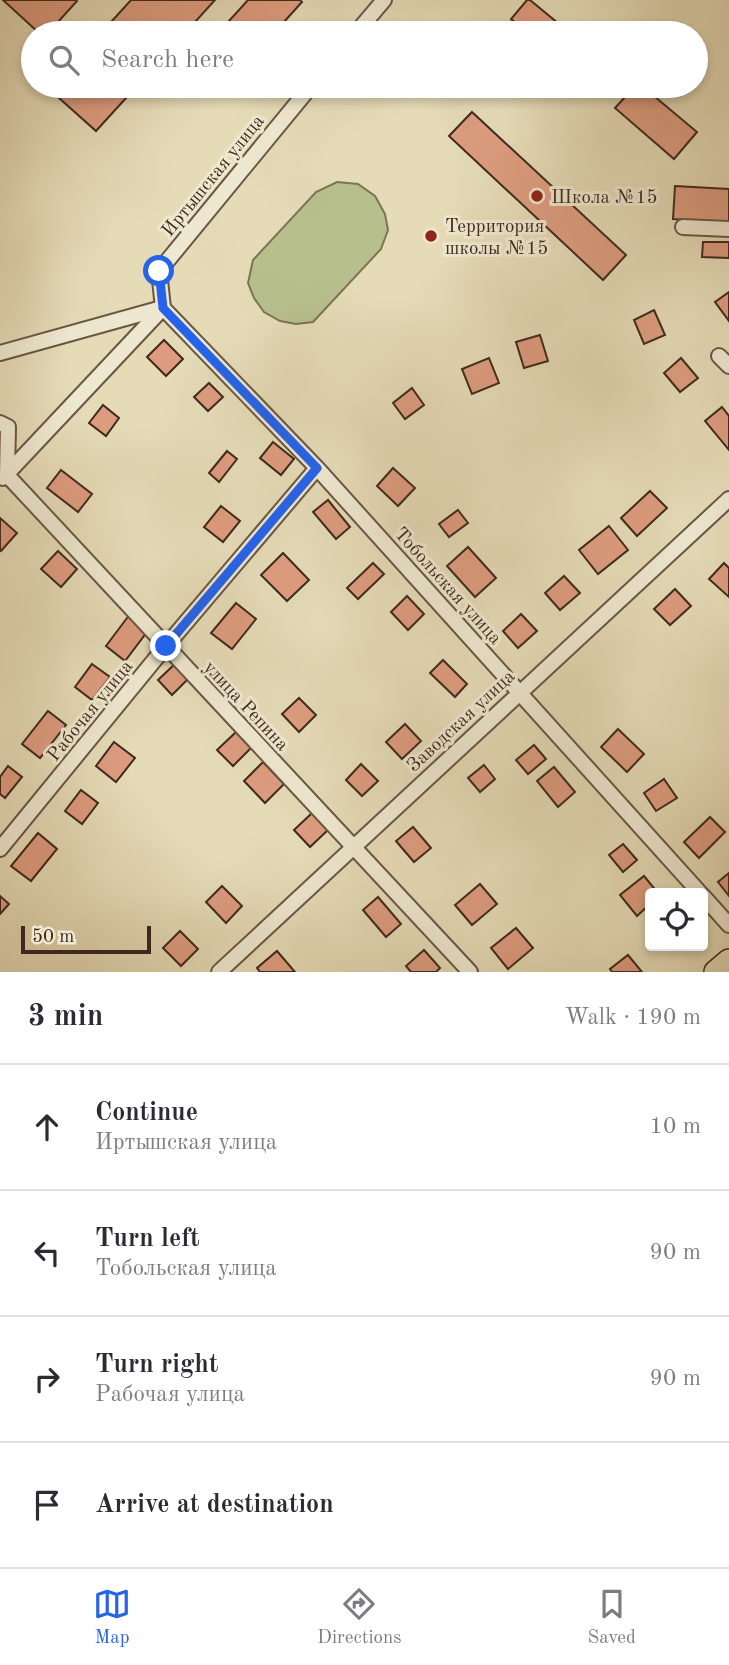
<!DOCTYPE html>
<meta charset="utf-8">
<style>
:root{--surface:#fff;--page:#f2f2f3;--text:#2b2b33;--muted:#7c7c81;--line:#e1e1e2;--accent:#2563eb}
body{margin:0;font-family:"Old Standard TT",serif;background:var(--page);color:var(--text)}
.controls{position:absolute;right:21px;bottom:21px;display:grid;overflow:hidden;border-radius:7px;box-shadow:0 4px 10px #0003}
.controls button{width:63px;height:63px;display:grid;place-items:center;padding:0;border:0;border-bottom:2px solid var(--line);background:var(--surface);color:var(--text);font:35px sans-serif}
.scale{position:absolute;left:21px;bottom:18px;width:130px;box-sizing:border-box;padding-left:7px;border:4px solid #40291c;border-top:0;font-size:19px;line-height:24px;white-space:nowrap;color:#40291c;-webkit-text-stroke:5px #eee8d0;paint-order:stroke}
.stop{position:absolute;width:21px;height:21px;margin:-16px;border:5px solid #2563eb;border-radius:50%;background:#fff}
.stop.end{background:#2563eb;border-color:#fff;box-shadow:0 2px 7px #0008}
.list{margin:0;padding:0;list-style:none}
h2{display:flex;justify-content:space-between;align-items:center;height:91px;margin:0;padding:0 28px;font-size:30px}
h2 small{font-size:23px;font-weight:400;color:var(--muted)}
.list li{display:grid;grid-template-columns:46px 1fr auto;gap:21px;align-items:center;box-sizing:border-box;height:126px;padding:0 28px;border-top:2px solid var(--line)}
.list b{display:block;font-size:26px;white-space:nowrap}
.list p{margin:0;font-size:23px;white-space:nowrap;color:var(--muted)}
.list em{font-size:23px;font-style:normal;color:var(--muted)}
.icon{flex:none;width:38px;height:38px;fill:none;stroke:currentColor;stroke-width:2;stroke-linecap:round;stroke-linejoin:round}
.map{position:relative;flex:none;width:729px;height:972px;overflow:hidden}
.search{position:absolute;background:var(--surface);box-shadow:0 4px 10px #0003;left:21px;right:21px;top:21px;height:77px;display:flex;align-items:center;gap:18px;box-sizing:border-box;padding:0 24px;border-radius:38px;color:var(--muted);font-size:26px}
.sheet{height:595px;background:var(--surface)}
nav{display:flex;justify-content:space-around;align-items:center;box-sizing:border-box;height:98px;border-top:2px solid var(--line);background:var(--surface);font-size:19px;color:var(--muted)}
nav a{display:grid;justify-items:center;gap:4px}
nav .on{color:var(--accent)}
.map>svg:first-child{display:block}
</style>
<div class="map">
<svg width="729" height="972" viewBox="0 0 729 972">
<rect width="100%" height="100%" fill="#e5dbb7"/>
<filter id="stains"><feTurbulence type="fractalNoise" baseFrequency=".00286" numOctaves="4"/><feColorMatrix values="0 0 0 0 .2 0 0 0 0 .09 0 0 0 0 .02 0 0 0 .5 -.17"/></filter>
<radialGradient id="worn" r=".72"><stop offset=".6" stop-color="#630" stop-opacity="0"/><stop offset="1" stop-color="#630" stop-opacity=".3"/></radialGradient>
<polygon fill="#b7c08d" stroke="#7c7454" stroke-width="2" points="337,182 358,184 375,196 385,214 388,230 381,249 313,322 296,324 280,321 264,312 254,298 248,283 253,260 316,192"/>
<g fill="#dd9c7f" stroke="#40291c" stroke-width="2">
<polygon points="3,0 76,0 77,1 48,33 39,33"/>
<polygon points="131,0 215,0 185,33 101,33"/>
<polygon points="248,0 300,0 302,2 274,33 218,33"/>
<polygon points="527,0 530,0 570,33 528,33 511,19"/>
<polygon points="54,86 137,86 96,131 50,90"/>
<polygon points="635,86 642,86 697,132 674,159 615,108"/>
<polygon points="472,112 626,255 603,280 449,136"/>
<polygon points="675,186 729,189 729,223 673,219"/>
<polygon points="703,242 729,242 729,258 702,257"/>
<polygon points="729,292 729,321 715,302"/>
<polygon points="654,310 665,335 644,344 634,320"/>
<polygon points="540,335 548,361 524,368 516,342"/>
<polygon points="164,340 183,359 166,376 147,357"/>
<polygon points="489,358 499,383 472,394 462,369"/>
<polygon points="681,358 698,378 680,392 664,373"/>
<polygon points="209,383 223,397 208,411 194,397"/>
<polygon points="412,388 424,405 405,419 393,403"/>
<polygon points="103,405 119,418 106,436 89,423"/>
<polygon points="722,407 729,416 729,450 705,421"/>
<polygon points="273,442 294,459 281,475 260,458"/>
<polygon points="227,451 237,459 219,482 209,473"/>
<polygon points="393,468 415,488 398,506 377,486"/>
<polygon points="61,470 92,494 78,512 47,488"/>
<polygon points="650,491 667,508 637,536 621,518"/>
<polygon points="328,500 350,527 336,539 313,512"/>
<polygon points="221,506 240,521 223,542 204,527"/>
<polygon points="458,510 468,523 449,537 439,524"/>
<polygon points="0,518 17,533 1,551 0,550"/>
<polygon points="609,526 628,550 598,574 579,550"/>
<polygon points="468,547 496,578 475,597 447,566"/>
<polygon points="58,551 77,569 61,587 41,569"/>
<polygon points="283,553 309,580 287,601 261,575"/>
<polygon points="373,563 384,574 358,599 347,588"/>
<polygon points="724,563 729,568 729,597 709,579"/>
<polygon points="564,576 580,593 560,610 545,593"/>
<polygon points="675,589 691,606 670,625 654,609"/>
<polygon points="407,596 424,614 408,630 391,612"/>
<polygon points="236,603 256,619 232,649 211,633"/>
<polygon points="130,614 150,628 125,661 106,646"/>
<polygon points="521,614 537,631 518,648 503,631"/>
<polygon points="179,660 193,674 172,695 158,680"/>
<polygon points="443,660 467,684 455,697 430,673"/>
<polygon points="92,664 110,677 92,700 75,687"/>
<polygon points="299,698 316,715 299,732 282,714"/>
<polygon points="48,711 66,725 40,758 22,744"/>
<polygon points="405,724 421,741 402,759 386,742"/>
<polygon points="618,729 644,754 627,772 601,747"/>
<polygon points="236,732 251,748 233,766 217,750"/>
<polygon points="114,742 135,758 116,782 96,766"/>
<polygon points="534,745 546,759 528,774 516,760"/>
<polygon points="263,762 284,784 265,803 244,781"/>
<polygon points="361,764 378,781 362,796 346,780"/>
<polygon points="484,765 495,779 480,792 468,778"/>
<polygon points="8,766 22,777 5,798 0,794 0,777"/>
<polygon points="554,767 575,792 558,807 537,781"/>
<polygon points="664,779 677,798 656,811 644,793"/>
<polygon points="81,790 98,803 82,824 65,811"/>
<polygon points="312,813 328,830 310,847 294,830"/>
<polygon points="710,817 725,832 699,858 684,842"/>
<polygon points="413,827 431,848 414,862 396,841"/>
<polygon points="38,833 57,849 31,881 11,866"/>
<polygon points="623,844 637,860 623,872 609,855"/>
<polygon points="729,873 729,896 718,882"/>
<polygon points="644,876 658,893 650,893 650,904 637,916 620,895"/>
<polygon points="480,884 497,904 472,925 455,905"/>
<polygon points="222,886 242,906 226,923 206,902"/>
<polygon points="0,896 9,904 0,914"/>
<polygon points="378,897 401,924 386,937 363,910"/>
<polygon points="516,928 533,948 508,969 491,948"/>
<polygon points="180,931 198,949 181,966 163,948"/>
<polygon points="424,950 440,968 436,972 411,972 406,966"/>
<polygon points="277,951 295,972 260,972 257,968"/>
<polygon points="628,955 642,972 612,972 610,969"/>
</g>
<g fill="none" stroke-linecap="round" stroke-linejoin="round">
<defs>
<g id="minor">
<polyline points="356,33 384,0"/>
<polyline points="683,227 729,229"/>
<polyline points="163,308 317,468 700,893"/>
<polyline points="0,353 162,308"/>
<polyline points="719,356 729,366"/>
<polyline points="0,423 8,427 7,475 470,972"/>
<polyline points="3,478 163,308 159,271 311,86"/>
<polyline points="0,849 166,646 317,468"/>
<polyline points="703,896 729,925"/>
<polyline points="219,972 729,499"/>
</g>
<polyline id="primary" points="716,972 729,961"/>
</defs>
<use href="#minor" stroke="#695643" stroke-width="18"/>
<use href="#primary" stroke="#40291c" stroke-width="26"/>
<use href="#minor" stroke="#eee8d0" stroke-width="14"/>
<use href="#primary" stroke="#e5dbb7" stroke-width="23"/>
</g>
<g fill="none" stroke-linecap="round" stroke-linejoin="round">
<polyline stroke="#2563eb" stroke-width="9" points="159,271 163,308 317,468 166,646"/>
</g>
<g fill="#8f2418" stroke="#eee8d0" stroke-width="2.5">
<circle cx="537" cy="196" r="7"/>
<circle cx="431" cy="236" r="7"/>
</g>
<g text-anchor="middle" stroke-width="6" stroke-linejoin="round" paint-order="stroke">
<g font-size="19" fill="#40291c" stroke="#eee8d0">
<text transform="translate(212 175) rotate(-51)" y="7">Иртышская улица</text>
<text transform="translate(449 585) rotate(48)" y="7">Тобольская улица</text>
<text transform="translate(247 705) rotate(47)" y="7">улица Репина</text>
<text transform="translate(89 710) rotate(-51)" y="7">Рабочая улица</text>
<text transform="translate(460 720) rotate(-43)" y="7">Заводская улица</text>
</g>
<g font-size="19" fill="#40291c" stroke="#eee8d0" text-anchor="start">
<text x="551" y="203">Школа №15</text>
<text x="445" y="232">Территория<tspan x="445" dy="22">школы №15</tspan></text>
</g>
</g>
<rect width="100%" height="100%" filter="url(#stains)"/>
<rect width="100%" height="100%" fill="url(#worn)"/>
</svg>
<div class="controls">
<button><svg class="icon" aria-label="locate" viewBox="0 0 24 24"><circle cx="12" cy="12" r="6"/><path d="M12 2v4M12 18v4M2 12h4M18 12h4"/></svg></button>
</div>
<div class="scale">50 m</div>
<div class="stop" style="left:159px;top:271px"></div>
<div class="stop end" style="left:166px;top:646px"></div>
<div class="search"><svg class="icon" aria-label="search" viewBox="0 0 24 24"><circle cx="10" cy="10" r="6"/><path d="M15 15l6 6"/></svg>Search here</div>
</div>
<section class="sheet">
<h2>3 min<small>Walk · 190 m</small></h2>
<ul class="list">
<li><svg class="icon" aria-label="ahead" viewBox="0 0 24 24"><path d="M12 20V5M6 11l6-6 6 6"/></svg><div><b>Continue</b><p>Иртышская улица</p></div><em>10 m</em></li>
<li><svg class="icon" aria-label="left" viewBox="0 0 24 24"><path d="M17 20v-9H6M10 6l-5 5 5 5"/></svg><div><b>Turn left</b><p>Тобольская улица</p></div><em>90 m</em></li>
<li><svg class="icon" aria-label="right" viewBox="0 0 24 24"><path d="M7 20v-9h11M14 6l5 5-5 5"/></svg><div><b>Turn right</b><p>Рабочая улица</p></div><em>90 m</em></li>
<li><svg class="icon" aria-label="arrive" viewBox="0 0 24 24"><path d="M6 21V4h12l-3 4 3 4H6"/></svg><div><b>Arrive at destination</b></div></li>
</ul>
</section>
<nav>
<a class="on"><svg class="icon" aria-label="map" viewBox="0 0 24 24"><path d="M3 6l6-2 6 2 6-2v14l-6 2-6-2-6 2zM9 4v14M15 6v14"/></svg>Map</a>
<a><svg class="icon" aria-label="directions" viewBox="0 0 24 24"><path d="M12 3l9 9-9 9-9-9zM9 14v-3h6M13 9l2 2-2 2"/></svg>Directions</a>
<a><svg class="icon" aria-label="saved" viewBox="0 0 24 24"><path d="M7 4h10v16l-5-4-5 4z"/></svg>Saved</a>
</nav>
